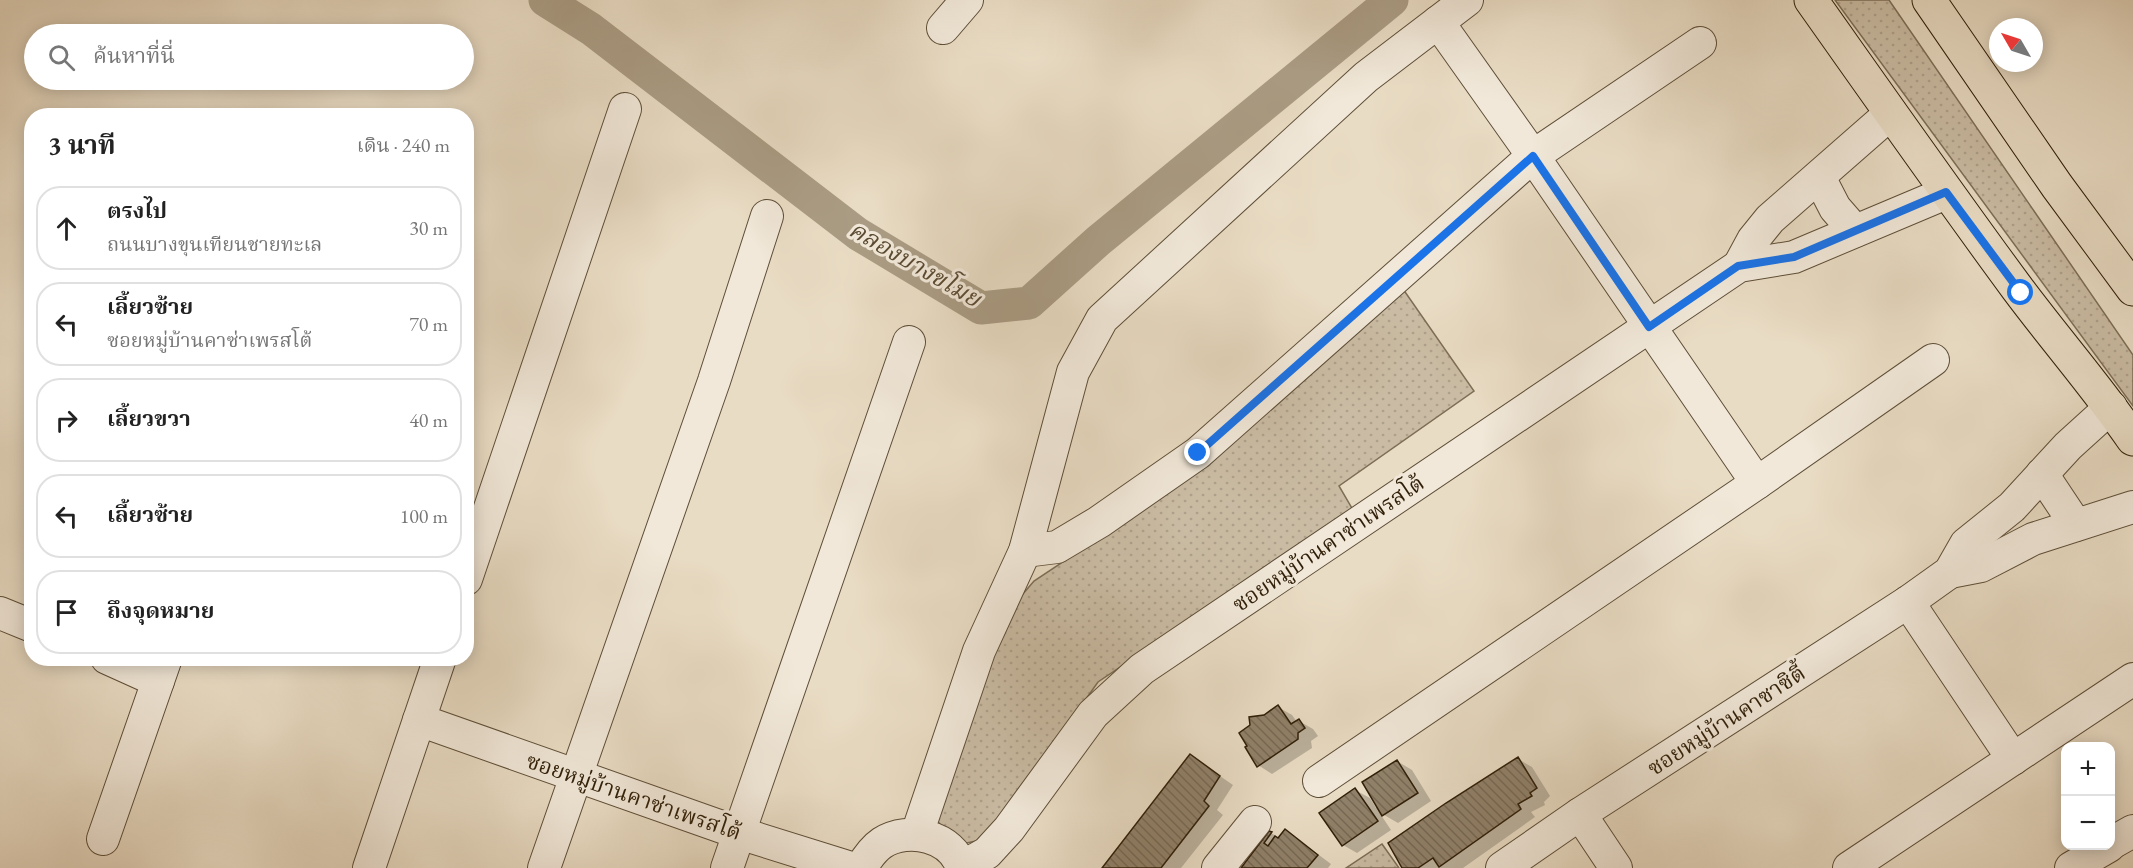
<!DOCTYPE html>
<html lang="th">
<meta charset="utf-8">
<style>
:root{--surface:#fff;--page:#f6f6f6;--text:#222;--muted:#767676;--line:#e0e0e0}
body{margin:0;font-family:"EB Garamond","Noto Serif Thai",serif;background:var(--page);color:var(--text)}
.controls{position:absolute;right:18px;bottom:18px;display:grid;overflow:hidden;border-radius:12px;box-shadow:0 3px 15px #0003}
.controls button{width:54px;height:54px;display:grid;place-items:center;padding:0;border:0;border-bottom:2px solid var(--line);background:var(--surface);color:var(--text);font:30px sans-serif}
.compass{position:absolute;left:1989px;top:18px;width:54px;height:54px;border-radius:50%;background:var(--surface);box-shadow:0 3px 15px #0003;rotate:309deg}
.stop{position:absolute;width:18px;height:18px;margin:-14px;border:4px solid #1a73e8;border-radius:50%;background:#fff}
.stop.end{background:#1a73e8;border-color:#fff;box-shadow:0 2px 6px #0008}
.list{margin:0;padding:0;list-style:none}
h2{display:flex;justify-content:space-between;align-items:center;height:78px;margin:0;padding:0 24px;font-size:26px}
h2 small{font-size:20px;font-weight:400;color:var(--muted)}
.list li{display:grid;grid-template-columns:39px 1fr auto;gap:18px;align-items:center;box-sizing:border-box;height:84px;margin:0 12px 12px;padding:0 12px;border:2px solid var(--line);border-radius:24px}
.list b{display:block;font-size:22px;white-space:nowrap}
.list p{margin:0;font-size:20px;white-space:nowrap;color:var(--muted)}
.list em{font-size:20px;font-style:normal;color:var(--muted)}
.icon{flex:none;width:33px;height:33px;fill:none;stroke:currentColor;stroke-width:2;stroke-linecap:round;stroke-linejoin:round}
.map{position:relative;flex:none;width:2133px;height:868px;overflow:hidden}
.search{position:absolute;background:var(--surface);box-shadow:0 3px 15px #0003;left:24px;top:24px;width:450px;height:66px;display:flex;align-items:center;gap:15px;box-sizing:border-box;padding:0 21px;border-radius:33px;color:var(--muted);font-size:22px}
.panel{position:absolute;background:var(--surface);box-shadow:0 3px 15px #0003;left:24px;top:108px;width:450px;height:558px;border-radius:24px}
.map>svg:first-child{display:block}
</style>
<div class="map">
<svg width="2133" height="868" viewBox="0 0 2133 868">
<defs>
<pattern id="green-dots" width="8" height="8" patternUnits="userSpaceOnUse" patternTransform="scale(1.5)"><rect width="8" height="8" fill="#cabca4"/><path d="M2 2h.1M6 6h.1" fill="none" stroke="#aea18c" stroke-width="1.8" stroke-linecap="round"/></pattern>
<pattern id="building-back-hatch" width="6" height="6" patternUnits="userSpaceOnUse" patternTransform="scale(1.5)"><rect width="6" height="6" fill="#90816a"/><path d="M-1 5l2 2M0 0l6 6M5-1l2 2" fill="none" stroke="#766955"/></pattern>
</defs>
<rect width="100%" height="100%" fill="#e9dcc4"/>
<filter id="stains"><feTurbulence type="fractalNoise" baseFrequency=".00333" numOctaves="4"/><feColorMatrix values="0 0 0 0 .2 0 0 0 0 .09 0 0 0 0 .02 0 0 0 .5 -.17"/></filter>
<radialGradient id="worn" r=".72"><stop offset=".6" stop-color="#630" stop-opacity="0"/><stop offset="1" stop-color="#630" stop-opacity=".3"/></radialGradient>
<g fill="url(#green-dots)" stroke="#7d6e56" stroke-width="1.5">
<polygon points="1835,0 1889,0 2133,355 2133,406"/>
<polygon points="1403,289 1474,391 1339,486 1353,510 1098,682 997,824 976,841 962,844 945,832 937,820 1010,609 1034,581 1120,524"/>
<polygon points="1382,844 1399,868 1346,868"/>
</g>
<g fill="#0003">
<polygon points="1278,707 1292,715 1297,722 1299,721 1313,729 1318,736 1311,741 1312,748 1272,774 1258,765 1265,716"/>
<polygon points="1191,756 1233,785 1217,810 1223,815 1181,868 1104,868"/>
<polygon points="1518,759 1532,767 1550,796 1544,802 1545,805 1531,812 1535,817 1463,868 1404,868"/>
<polygon points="1397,761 1412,770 1431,801 1398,823 1379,812 1391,830 1357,853 1343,845 1355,790 1370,798 1376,808 1378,806"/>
<polygon points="1285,831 1299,840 1331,864 1328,868 1242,868 1269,832 1280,838"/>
</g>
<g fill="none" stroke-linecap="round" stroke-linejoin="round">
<polyline stroke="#aa9c84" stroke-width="33" points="545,0 591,29 858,234 981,308 1029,303 1098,241 1392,0"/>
</g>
<g fill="url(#building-back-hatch)" stroke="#301f08" stroke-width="1.5">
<polygon points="1278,705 1291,724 1299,719 1305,728 1298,733 1298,739 1257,767 1245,747 1247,746 1239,733 1250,725 1249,717 1264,715"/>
<polygon points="1190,754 1220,776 1204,801 1209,806 1161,868 1102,868"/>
<polygon points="1518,757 1537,788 1530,793 1532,796 1518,804 1521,809 1439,867 1433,858 1418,868 1402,868 1388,843 1446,803"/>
<polygon points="1397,760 1418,793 1382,816 1362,782"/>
<polygon points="1355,788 1378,821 1342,846 1319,813"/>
<polygon points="1285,829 1318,855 1307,868 1241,868 1269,831 1272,832 1264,843 1268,846 1275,836 1278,838"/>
</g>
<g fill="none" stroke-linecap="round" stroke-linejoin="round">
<defs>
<g id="minor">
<polyline points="1438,22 1533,156 1757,483"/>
<polyline points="943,28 967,0"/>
<polyline points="1819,177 1835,208 1855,231"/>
<polyline points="1739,266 1753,240 1770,219 1891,113"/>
<polyline points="2042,474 2076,525"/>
<polyline points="1025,551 1057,547 1099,522 1198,453 1533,156 1700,43"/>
<polyline points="1950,572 1981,566 2033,539 2133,507"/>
<polyline points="466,579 625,109"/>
<polyline points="1908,602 2013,759"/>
<polyline points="0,613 32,626"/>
<polyline points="107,658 158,681"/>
<polyline points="419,720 739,833 851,868"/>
<polyline points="1319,781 1757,483 1933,360"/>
<polyline points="1580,814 1616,868"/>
<polyline points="917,834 979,651 1025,551 1073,372 1102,319 1366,77 1467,0"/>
<polyline points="103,839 166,658"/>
<polyline points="2110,844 2133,831"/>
<polyline points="962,867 987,853 1009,829 1093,714 1142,669 1739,266 1794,257 1946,193"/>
<polyline points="369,868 440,658"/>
<polyline points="544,868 714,381 767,216"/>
<polyline points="727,868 909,342"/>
<path d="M 861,868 C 867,858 873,849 882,843 C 909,826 952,836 962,868"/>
<polyline points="1218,868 1255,822"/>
<polyline points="1502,868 1580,814 1908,602 1950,572 1966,544 2012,507 2068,446 2111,407"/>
<polyline points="1849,868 2133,679"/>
<polyline points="2071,868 2109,846"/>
</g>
<g id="major">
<path d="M 1811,0 C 1879,96 1947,193 2017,288 C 2055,339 2097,387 2133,439"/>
<polyline points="1929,0 2057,186 2133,289"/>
</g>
</defs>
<use href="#minor" stroke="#5e4e37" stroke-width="34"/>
<use href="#major" stroke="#301f08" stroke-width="35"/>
<use href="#minor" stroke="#f1e8d9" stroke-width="32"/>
<use href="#major" stroke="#e9dcc4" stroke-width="33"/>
</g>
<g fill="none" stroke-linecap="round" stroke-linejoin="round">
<polyline stroke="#1a73e8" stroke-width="8" points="1198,453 1533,156 1649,327 1738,266 1794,257 1946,192 2021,293"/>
</g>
<g text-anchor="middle" stroke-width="6" stroke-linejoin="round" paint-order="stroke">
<g font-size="22" fill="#301f08" stroke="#f1e8d9">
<text transform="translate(1328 543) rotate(-34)" y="8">ซอยหมู่บ้านคาซ่าเพรสโต้</text>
<text transform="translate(1726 720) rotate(-33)" y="8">ซอยหมู่บ้านคาซาซิตี้</text>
<text transform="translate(634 796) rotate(19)" y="8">ซอยหมู่บ้านคาซ่าเพรสโต้</text>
</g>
<g font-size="24" font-style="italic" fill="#5b4b33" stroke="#f1e8d9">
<text transform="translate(915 264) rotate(30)" y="8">คลองบางขโมย</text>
</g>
</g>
<rect width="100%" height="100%" filter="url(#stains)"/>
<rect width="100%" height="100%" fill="url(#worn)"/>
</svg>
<div class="controls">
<button>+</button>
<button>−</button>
</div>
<svg class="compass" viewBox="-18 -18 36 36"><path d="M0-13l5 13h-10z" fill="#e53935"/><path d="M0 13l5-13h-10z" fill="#767676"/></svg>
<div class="stop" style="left:2021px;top:293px"></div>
<div class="stop end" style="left:1198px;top:453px"></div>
<div class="search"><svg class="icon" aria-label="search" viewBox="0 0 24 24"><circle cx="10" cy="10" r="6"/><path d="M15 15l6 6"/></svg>ค้นหาที่นี่</div>
<section class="panel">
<h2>3 นาที<small>เดิน · 240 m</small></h2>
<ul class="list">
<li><svg class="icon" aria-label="ahead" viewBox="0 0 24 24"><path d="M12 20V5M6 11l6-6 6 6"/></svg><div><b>ตรงไป</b><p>ถนนบางขุนเทียนชายทะเล</p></div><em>30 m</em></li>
<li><svg class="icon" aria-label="left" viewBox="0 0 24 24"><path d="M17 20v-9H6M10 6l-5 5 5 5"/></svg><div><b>เลี้ยวซ้าย</b><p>ซอยหมู่บ้านคาซ่าเพรสโต้</p></div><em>70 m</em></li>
<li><svg class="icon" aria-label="right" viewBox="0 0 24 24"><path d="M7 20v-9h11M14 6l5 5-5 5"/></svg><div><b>เลี้ยวขวา</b></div><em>40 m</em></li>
<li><svg class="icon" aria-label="left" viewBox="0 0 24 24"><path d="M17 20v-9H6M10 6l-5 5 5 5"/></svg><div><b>เลี้ยวซ้าย</b></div><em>100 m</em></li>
<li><svg class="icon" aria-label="arrive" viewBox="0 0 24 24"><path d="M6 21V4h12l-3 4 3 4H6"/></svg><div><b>ถึงจุดหมาย</b></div></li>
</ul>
</section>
</div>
